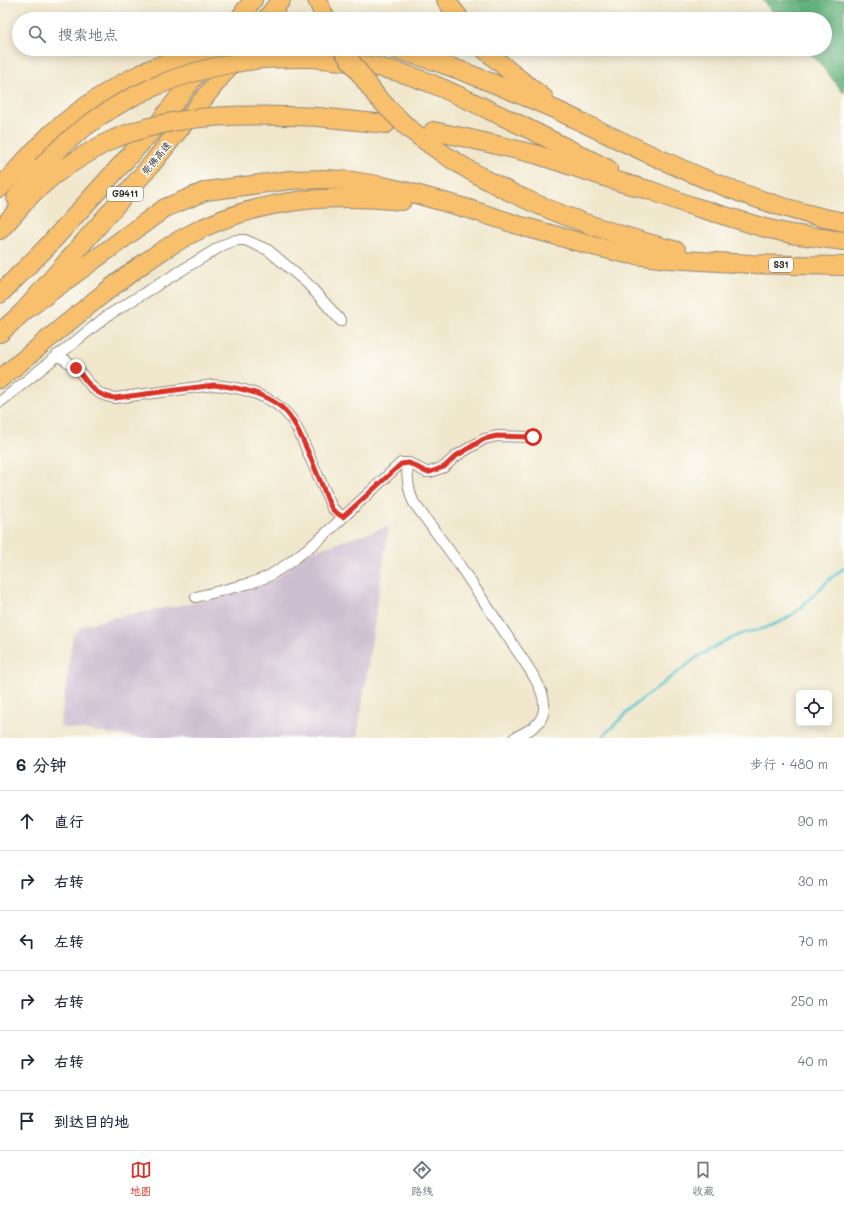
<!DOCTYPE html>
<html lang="zh">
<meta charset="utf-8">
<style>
:root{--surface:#fff;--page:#f2f2f3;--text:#1f2937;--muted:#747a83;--line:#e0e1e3;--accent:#d93025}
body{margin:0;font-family:Mali,"LXGW WenKai TC",sans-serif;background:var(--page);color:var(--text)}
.controls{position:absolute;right:12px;bottom:12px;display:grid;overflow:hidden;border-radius:6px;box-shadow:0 2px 10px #0003}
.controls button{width:36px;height:36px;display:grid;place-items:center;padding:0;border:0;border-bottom:1px solid var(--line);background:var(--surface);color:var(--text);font:20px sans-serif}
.stop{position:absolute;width:12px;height:12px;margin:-9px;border:3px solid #d93025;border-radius:50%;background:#fff}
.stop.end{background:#d93025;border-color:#fff;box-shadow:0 1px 4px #0008}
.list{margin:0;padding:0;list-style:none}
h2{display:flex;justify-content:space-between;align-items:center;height:52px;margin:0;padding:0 16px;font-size:17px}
h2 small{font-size:13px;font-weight:400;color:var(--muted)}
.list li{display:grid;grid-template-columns:26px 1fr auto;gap:12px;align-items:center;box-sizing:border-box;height:60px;padding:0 16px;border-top:1px solid var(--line)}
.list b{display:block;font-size:15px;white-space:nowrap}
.list em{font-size:13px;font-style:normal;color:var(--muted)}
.icon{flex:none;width:22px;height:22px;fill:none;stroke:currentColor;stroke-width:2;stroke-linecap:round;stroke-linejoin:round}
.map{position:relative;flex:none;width:844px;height:738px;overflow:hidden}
.search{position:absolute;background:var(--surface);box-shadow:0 2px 10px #0003;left:12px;right:12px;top:12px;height:44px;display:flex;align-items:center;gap:10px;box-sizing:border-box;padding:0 14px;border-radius:22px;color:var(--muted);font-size:15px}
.sheet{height:412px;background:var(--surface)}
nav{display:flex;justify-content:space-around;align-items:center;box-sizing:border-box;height:56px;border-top:1px solid var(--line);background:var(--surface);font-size:11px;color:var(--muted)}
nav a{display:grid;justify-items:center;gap:2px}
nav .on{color:var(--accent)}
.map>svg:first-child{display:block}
</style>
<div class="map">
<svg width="844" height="738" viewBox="0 0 844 738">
<rect width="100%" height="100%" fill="#fdfcf7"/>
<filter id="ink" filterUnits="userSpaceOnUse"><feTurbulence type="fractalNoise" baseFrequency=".025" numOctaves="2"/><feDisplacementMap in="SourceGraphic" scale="8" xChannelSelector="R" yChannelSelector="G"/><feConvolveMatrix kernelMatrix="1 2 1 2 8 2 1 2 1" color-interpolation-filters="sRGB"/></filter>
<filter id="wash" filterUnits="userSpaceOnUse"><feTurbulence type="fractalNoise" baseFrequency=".012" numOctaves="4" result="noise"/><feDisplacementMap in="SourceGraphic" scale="16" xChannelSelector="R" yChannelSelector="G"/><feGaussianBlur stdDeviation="0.9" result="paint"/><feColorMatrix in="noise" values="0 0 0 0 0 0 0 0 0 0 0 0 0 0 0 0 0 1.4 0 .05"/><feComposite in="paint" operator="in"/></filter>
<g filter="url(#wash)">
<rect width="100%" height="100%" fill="#f0e7cc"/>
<polygon fill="#cebed1" points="389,526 357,738 144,738 60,727 73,636 82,626 116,617 204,601 252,589 273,581 310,552"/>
<polygon fill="#64b27d" stroke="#486e54" points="763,0 844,0 844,93 817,60 804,49 825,49 825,19 779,19"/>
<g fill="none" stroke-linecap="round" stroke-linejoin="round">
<polyline stroke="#57c5cd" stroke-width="2.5" points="601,738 637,703 699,656 721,643 741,634 765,628 782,621 795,613 831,578 844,568"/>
</g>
</g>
<g filter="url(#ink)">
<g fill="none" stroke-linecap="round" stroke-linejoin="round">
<defs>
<g id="minor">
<path d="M 57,355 C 64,359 70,363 76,368 C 90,382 92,395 115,398 L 214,385 C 240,387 272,395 289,416 C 299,428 305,446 311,460 C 318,476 326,492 332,508 L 343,517"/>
<polyline points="0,402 107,316 223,245 236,240 245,240 268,250 307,283 341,321"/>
<path d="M 407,463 C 407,477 408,491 414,503 L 454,557 L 522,658 C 533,675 555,703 538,723 C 532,730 522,734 514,738"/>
<polyline points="196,597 251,583 269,576 289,563 321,538 401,463 409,463 426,472 430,472 444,467 456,456 484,439 497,436 533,437"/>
</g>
<g id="motorway">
<polyline points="317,0 326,19"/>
<polyline points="446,0 460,19"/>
<polyline points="239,19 253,0"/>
<polyline points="266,19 281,0"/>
<path d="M 394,49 C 433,59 470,74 507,89 C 528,98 549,106 569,116 C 657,158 747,204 844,222"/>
<polyline points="484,49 507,69 544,98"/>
<path d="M 311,58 C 339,60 367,64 395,71 C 428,80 460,96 491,111 C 530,129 569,149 608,169"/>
<polyline points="318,117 386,124"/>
<path d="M 406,126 C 485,191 579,225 677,251"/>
<polyline points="433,131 462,137 535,154 620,182 652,191 689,205 765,228 791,234 844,241"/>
<path d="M 0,188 C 19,168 39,143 60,126 C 103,90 156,61 211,49"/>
<polyline points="16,198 42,166"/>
<polyline points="0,230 32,194 54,175"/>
<polyline points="0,294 45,249 158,124 216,49"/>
<polyline points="23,312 165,208 206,191 290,180 326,179 353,181 378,185 405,191 469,209 521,226 601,248 627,254 668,259 751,264 844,266"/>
<polyline points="0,333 23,312 151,165 243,49"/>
<path d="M 0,379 C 34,351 68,322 103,294 C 129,274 156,253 185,237 C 251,200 328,193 402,201"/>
</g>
</defs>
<use href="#minor" stroke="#8e897c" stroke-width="12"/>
<use href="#motorway" stroke="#8e897c" stroke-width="20"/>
<use href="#minor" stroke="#fff" stroke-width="10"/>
<use href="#motorway" stroke="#f8bf6c" stroke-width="18"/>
<defs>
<g id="motorway-bridge">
<polyline points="342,49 377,97 406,126"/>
<path d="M 42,166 C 55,152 69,139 85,127 C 128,94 181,72 235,63 C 260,58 285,58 311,58"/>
<path d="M 54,175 C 73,162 92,149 114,139 C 178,112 250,114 318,117"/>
</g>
</defs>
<use href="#motorway-bridge" stroke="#8e897c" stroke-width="20" stroke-linecap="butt"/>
<use href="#motorway-bridge" stroke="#f8bf6c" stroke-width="18"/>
</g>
</g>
<g fill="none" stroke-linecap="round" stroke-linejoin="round" filter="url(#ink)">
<path stroke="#d93025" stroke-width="5" d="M 76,368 C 88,383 94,396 115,398 L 214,385 C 240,387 276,395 291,418 C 304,438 312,463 322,485 C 325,492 328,504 333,510 C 336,513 340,515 343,517 L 401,464 L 409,463 L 415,466 L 426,472 L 430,472 L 444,467 L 456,456 L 484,439 L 497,436 L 533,437"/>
</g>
<g text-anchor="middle" stroke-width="3" stroke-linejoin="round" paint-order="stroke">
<g fill="#fdfcf7" stroke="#6a6a68" stroke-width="1">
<rect x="107" y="187" width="36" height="14" rx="3"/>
<rect x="769" y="258" width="24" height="14" rx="3"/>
</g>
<g font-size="9" font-weight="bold" fill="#2b2b2b">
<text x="125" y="197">G9411</text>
<text x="781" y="268">S31</text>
</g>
<g font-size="10" fill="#2b2b2b" stroke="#fdfcf7">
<text transform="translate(156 158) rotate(-51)" y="4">莞佛高速</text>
</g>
</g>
</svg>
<div class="controls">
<button><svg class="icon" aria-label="locate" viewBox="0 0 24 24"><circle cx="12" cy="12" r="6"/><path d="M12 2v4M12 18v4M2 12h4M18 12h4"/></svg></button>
</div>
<div class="stop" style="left:533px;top:437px"></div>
<div class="stop end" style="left:76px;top:368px"></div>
<div class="search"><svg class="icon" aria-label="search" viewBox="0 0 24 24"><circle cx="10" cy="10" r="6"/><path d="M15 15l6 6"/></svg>搜索地点</div>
</div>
<section class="sheet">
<h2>6 分钟<small>步行 · 480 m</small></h2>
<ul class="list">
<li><svg class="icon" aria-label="ahead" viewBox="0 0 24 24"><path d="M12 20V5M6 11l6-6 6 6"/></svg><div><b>直行</b></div><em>90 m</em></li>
<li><svg class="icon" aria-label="right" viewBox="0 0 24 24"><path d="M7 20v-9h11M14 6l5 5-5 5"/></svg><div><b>右转</b></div><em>30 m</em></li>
<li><svg class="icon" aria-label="left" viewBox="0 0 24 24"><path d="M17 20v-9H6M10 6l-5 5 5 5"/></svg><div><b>左转</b></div><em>70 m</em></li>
<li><svg class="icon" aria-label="right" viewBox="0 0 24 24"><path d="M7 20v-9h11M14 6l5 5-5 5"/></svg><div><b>右转</b></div><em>250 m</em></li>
<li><svg class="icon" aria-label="right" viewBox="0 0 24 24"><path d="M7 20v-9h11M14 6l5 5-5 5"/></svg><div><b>右转</b></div><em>40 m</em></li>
<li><svg class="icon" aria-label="arrive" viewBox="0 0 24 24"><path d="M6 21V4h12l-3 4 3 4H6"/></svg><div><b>到达目的地</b></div></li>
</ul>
</section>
<nav>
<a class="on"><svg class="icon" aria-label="map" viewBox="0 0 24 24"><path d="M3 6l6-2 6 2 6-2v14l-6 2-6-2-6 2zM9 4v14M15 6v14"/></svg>地图</a>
<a><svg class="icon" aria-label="directions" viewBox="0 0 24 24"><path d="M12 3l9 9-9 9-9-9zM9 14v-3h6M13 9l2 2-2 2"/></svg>路线</a>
<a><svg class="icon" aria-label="saved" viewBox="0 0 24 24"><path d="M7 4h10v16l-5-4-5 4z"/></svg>收藏</a>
</nav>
